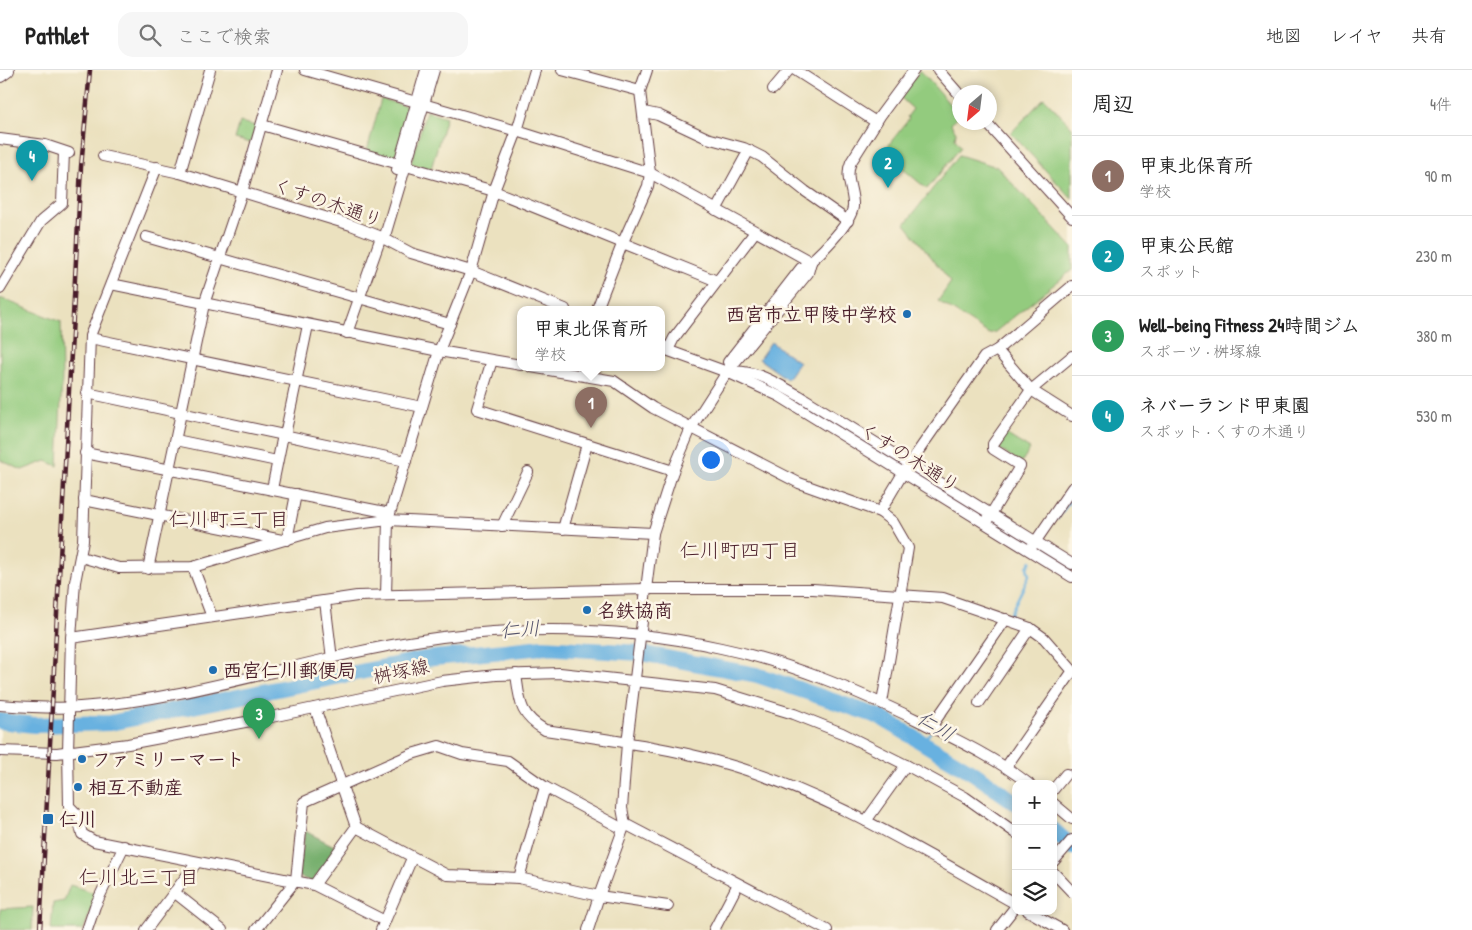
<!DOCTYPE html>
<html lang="ja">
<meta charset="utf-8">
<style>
:root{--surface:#fff;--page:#f6f6f6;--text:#222;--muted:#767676;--line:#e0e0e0;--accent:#111827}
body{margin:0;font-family:"Patrick Hand","Klee One",sans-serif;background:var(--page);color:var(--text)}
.controls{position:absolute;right:15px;bottom:15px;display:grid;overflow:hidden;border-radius:10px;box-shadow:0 2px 8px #0003}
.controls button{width:45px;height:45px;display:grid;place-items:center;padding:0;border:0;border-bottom:1px solid var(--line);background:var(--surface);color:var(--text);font:25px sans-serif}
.compass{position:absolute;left:952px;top:15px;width:45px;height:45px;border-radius:50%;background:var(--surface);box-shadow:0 2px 8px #0003;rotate:208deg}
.you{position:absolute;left:710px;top:389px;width:18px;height:18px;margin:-12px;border:4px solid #fff;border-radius:50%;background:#1a73e8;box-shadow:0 0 0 8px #1a73e833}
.badge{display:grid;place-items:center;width:32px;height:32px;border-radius:50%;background:var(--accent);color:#fff;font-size:16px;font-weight:700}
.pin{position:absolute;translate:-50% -41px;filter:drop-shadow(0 1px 2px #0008)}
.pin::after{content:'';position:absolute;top:26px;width:18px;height:15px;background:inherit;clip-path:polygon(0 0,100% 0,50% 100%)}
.popup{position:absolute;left:517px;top:236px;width:148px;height:65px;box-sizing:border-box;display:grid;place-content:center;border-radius:10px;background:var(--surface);filter:drop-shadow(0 1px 4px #0005);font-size:16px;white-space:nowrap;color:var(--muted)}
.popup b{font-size:19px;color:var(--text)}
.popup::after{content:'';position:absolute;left:50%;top:100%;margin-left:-10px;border:10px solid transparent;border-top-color:var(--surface)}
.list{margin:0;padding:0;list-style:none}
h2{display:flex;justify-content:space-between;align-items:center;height:65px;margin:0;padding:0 20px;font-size:21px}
h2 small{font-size:16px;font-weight:400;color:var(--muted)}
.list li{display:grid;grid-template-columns:32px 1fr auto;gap:15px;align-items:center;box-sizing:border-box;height:80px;padding:0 20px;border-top:1px solid var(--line)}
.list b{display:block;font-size:19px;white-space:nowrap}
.list p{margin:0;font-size:16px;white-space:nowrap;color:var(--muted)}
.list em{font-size:16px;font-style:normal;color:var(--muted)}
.icon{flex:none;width:28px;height:28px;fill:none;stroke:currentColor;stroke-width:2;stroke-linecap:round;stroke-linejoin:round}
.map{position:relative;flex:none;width:1072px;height:860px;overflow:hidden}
header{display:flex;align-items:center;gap:30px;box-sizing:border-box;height:70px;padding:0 25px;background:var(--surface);border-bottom:1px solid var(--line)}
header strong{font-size:24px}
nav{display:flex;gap:28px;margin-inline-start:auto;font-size:18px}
.search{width:350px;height:45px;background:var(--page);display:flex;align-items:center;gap:12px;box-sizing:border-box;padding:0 18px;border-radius:15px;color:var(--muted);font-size:19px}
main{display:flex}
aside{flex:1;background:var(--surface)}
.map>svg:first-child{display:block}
</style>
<header>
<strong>Pathlet</strong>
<div class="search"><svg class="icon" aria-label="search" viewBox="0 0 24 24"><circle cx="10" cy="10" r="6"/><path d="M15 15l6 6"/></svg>ここで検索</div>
<nav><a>地図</a><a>レイヤ</a><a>共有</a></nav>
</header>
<main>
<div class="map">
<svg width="1072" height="860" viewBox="0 0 1072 860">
<rect width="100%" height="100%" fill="#fcf5e5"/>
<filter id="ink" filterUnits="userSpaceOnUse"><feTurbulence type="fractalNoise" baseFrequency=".02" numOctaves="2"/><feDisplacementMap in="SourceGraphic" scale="10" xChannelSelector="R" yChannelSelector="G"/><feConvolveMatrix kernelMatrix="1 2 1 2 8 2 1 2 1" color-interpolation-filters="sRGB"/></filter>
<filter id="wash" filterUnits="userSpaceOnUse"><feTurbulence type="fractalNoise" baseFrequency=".0096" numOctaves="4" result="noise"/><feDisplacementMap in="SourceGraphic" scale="20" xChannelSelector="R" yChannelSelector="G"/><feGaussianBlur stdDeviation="1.12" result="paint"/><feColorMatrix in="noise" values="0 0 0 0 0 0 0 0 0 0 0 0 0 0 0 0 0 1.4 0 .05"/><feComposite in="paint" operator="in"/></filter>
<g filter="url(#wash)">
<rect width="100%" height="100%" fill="#ebe1bf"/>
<g fill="#93cb7e" stroke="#6e7554">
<polygon points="920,0 959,45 951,54 956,62 955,69 961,77 927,119 883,82 909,49 907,47 913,39 900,27"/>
<polygon points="1044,28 1072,57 1072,129 1011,63"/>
<polygon points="381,29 410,37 395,89 367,81"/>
<polygon points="426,41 446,47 431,99 411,94"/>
<polygon points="240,52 256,56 251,73 235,69"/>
<polygon points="959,85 997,97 1072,177 1072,200 995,262 989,264 938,231 951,212 905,154"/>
<polygon points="0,228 61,252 62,307 58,396 46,391 22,400 0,390"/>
<polygon points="1004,363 1030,379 1021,393 999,379 998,373"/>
<polygon points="70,815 98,824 83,860 51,860 53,833 64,831"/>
<polygon points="33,837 32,860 0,860 0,839"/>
</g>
<polygon fill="#76af6d" stroke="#60674c" points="305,761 338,778 312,812 298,806"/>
<polygon fill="#68b1e0" stroke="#596886" points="771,272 799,292 787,309 759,289"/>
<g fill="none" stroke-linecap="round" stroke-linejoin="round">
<g stroke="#68b1e0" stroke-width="2.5">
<polyline points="1057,449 1072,428"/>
<polyline points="1009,546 1029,506 1027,497 1031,491"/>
<polyline points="922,672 930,663"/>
</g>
<g stroke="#68b1e0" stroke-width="16">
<polyline points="0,651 34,655 110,653 424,589 543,577 640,583 757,605 880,647 975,704 1016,733"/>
<polyline points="1053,760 1072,777"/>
</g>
</g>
</g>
<g filter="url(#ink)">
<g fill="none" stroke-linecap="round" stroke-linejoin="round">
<defs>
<g id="minor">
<polyline points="305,0 517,61 650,103 811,192"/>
<polyline points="562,0 640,21"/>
<polyline points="795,0 876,52"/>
<polyline points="938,0 959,24"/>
<polyline points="773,19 789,0"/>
<polyline points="644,42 658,45 707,68 744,78 762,87 805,121 848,151"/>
<polyline points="986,52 1072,147"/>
<polyline points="262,55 494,121 717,211"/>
<polyline points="0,69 45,75 69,83"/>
<polyline points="103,86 180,103 351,155 379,166 411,183 471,201 565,239"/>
<polyline points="157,97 90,266 83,471 75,512 71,568 68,681 69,736 77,744 82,764 94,771 314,815 385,851 381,860"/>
<polyline points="397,100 426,0"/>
<polyline points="180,103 210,0"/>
<polyline points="716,140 749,80"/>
<polyline points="146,167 450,254"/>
<polyline points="384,169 434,0"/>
<polyline points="811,192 808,203 727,302 691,358 673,401 653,463 627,673 622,738 625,754 827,860"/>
<polyline points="111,214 439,281 521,295"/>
<polyline points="0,219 41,151 62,133 64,82"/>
<polyline points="597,239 623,172 648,116 650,103 640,21 647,0"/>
<polyline points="347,263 381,167"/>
<polyline points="90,268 422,337"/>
<polyline points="661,278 727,302 779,326 1072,507"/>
<polyline points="668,280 674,268 755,162"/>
<polyline points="997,280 1031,320 1072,346"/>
<polyline points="492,290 477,339 673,401"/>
<path d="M 728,292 L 801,198 C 815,190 851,154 853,137 C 854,121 844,108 851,92 L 880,46 L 914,0"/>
<polyline points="531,297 614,311 653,338 799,413 880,442 893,452 908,478 882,633"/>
<path d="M 728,302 C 755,298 777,314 800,326 L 1072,494"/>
<polyline points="87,323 406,391"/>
<polyline points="285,365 308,255"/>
<polyline points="176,370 277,391"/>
<polyline points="85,383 390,443"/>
<polyline points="272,419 283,365"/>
<polyline points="84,430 282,470"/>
<polyline points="880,442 903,403 984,287 997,280 1072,216"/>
<polyline points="988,449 1020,396 993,379 993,374 1031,320 1072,286"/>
<polyline points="502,456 528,402"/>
<polyline points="563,459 587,374"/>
<polyline points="287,470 296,424"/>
<polyline points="1031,478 1072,418"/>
<polyline points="81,487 119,498 193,497 325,458 388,450 653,463"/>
<polyline points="193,497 212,547"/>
<polyline points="148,499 204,234 242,122 277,0"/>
<polyline points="386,525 388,450 439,281 471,201 494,121 517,61 535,0"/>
<polyline points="325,531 332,589"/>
<polyline points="71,568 357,526 646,519 813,519 943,528 1030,558 1044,568 1072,600"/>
<path d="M 516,604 C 520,632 519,645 545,660 C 602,669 661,676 716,691 C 824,720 919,780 1016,834"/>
<polyline points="979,633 1030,558"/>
<path d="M 0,635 C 26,637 55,639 80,637 C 197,629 308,587 422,570 C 521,555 623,557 721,578 C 789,592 855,620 917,650 C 955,669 996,688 1029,714"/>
<polyline points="931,657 1006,549"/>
<polyline points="0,681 57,683 128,674 262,649 442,611 496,605 560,603 715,620 794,644 842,663 906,695 965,727 1016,763"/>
<polyline points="1006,697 1072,602"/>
<polyline points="1053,720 1066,704"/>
<polyline points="1053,733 1072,749"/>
<polyline points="866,751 906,695"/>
<polyline points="356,757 447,805 519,808 599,826 625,754"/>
<polyline points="1053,792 1072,770"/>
<polyline points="1053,802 1072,822"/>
<polyline points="519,808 545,717"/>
<polyline points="314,815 356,757 315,638"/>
<polyline points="174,822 222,860"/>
<polyline points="1028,841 1062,860"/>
<polyline points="385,851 412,788"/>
<polyline points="87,860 95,836 124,776"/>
<polyline points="146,860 197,792"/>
<polyline points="256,860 296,810 304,732 412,684 439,676 462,684 508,691 545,717 623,759"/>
<polyline points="588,860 599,826 668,836"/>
<polyline points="714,860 738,814"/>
<polyline points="997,860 1016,836"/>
</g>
<polyline id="major" points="0,5 7,0"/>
</defs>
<use href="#minor" stroke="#623c41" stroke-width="12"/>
<use href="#major" stroke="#623c41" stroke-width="16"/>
<use href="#minor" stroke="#fff" stroke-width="10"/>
<use href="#major" stroke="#fff" stroke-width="14"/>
<defs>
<polyline id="rail" points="40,860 81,97 90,0"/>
</defs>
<use href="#rail" stroke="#4a1f2b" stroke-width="4.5"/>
<use href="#rail" stroke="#fcf5e5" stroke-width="2.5" stroke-dasharray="8" stroke-linecap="butt"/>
</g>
</g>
<g fill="#1f6fb2" stroke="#fcf5e5" stroke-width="2">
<circle cx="907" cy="244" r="5"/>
<circle cx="587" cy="540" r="5"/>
<circle cx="213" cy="600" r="5"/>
<circle cx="82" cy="689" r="5"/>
<circle cx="78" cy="717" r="5"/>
<rect x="42" y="743" width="12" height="12" rx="2.5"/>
</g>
<g text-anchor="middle" stroke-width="5" stroke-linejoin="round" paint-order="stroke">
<g font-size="19" fill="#4a1f2b" stroke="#fcf5e5">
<text transform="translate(328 132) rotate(19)" y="7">くすの木通り</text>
<text transform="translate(910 387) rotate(32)" y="7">くすの木通り</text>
<text transform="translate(401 601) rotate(-12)" y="7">桝塚線</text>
</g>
<g font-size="19" font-weight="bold" fill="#4a1f2b" stroke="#fcf5e5" text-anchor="start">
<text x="897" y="251" text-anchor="end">西宮市立甲陵中学校</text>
<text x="597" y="547">名鉄協商</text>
<text x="223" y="607">西宮仁川郵便局</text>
<text x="92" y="696">ファミリーマート</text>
<text x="88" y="724">相互不動産</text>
<text x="59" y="756">仁川</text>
</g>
<g font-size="20" fill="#4a1f2b" stroke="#fcf5e5">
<text x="229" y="456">仁川町三丁目</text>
<text x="740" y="487">仁川町四丁目</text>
<text x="139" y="814">仁川北三丁目</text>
</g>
<g font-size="20" font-style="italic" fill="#54526a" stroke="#fcf5e5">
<text transform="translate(520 559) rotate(-4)" y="7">仁川</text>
<text transform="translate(936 656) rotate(31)" y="7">仁川</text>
</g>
</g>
</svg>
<div class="controls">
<button>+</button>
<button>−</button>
<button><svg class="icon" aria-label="layers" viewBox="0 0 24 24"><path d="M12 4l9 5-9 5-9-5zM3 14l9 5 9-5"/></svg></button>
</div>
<svg class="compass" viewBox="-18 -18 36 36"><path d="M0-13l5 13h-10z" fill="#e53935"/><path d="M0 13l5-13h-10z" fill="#767676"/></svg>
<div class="you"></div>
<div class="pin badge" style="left:591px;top:358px;background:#8d6e63">1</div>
<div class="popup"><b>甲東北保育所</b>学校</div>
<div class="pin badge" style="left:888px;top:118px;background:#0f9aa8">2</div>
<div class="pin badge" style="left:259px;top:669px;background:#2e9e5b">3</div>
<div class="pin badge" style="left:32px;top:111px;background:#0f9aa8">4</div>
</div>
<aside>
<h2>周辺<small>4件</small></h2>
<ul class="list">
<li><span class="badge" style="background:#8d6e63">1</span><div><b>甲東北保育所</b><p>学校</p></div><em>90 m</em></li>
<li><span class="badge" style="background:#0f9aa8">2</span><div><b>甲東公民館</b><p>スポット</p></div><em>230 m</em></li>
<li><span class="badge" style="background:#2e9e5b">3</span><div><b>Well-being Fitness 24時間ジム</b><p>スポーツ · 桝塚線</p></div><em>380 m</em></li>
<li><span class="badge" style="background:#0f9aa8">4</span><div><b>ネバーランド甲東園</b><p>スポット · くすの木通り</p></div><em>530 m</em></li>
</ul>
</aside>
</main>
